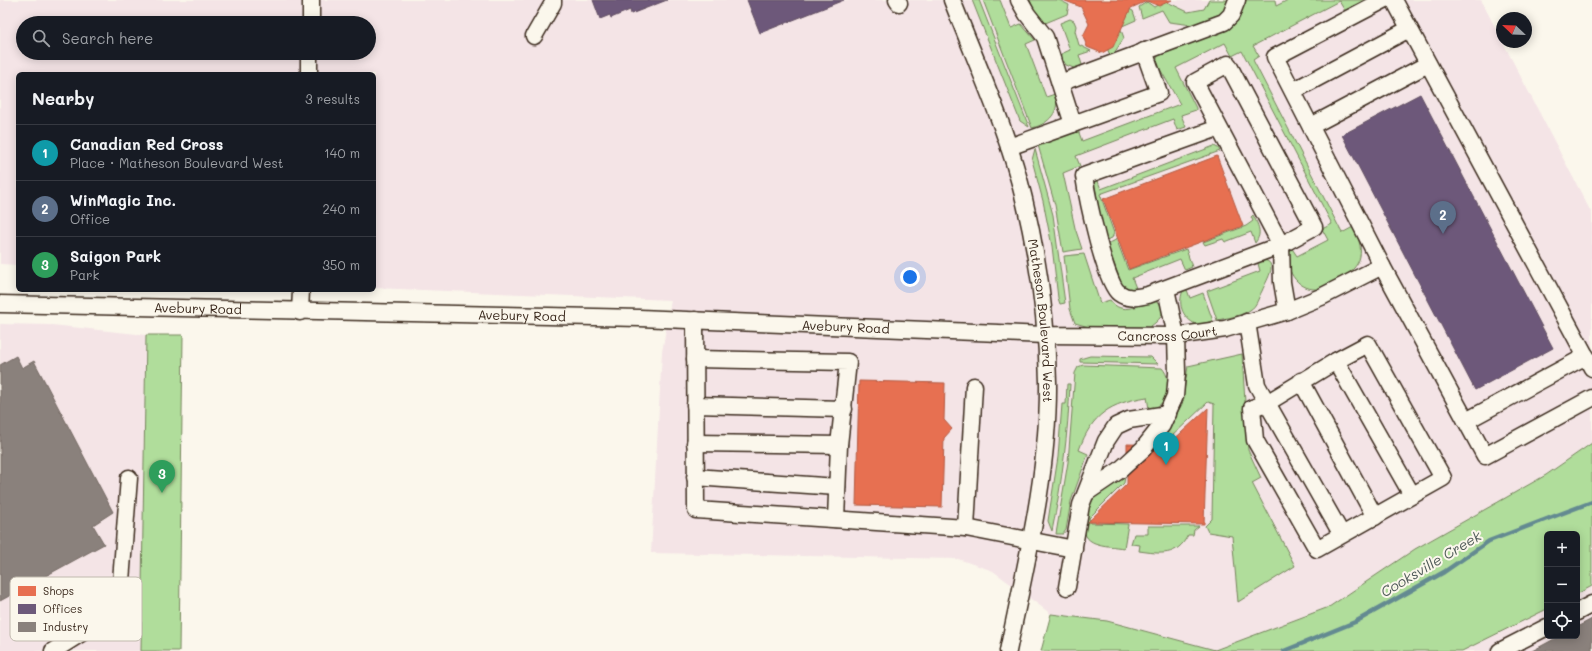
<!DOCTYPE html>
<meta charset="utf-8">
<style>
:root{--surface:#171b24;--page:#242831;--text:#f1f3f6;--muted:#9ea1a6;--line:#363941;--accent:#b45309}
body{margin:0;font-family:Mali,sans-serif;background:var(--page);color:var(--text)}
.controls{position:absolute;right:12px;bottom:12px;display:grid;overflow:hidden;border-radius:6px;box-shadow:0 2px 10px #0003}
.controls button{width:36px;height:36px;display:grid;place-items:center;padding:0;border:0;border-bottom:1px solid var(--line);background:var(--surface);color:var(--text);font:20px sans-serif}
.compass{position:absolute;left:1496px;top:12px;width:36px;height:36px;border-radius:50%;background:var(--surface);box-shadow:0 2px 10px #0003;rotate:293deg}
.you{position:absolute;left:910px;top:277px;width:14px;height:14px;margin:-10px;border:3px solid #fff;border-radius:50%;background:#1a73e8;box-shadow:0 0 0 6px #1a73e833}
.badge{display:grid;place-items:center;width:26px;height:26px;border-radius:50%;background:var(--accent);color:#fff;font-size:13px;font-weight:700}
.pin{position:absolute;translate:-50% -33px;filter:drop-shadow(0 1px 2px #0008)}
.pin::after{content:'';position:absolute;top:21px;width:14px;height:12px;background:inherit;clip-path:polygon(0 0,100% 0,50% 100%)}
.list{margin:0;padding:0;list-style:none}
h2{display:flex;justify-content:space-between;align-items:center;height:52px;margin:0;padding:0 16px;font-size:17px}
h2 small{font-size:13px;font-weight:400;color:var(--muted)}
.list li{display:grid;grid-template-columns:26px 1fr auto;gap:12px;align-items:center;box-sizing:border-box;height:56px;padding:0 16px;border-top:1px solid var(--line)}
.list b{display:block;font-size:15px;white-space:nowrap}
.list p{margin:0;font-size:13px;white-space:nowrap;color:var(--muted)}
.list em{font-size:13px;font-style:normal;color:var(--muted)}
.icon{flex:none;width:22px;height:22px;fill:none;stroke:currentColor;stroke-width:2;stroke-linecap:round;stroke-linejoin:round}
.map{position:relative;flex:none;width:1592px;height:651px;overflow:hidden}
.search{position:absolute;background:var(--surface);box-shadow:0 2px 10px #0003;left:16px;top:16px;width:360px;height:44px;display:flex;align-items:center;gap:10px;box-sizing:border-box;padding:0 14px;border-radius:22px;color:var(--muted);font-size:15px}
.panel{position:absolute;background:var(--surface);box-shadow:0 2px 10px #0003;left:16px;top:72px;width:360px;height:220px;border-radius:6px}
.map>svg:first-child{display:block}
</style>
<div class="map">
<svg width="1592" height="651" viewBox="0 0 1592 651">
<rect width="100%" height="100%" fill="#fbf7ec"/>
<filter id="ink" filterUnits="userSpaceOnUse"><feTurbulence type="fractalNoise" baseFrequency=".025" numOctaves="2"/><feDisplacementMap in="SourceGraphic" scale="8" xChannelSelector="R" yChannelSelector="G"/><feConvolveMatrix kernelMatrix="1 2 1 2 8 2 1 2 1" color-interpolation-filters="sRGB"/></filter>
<g filter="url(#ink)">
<g fill="#f4e4e6" fill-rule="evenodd">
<path d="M 0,0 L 1481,0 L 1592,214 L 1592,443 L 1546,475 L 1415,549 L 1329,607 L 1215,650 L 1107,621 L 1051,614 L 993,571 L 958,559 L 651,553 L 662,352 L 671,300 L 374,288 L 374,74 L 18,74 L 18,265 L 0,264 ZM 23,23 L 369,23 L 369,53 L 23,53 Z"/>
<polygon points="0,324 52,325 146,335 141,651 0,651"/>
<polygon points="1592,586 1592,651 1462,651 1547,609 1547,636 1577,636 1577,594"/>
</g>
<g fill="#b0dd9b" stroke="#76845c">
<polygon points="972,0 979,0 1029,127 1020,121"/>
<path d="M 983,0 L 1000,0 L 1011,28 L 1021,24 L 1035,40 L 1026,44 L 1046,97 L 1055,94 C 1061,111 1049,124 1032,128 Z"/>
<polygon points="1030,0 1059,0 1069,5 1067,14 1043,24 1036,16"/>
<polygon points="1209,0 1229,0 1226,9 1218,15 1192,25 1169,22 1162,10 1142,18 1139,7 1147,2 1154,7 1165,1 1188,12 1204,9"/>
<path d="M 1245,0 L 1275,0 L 1276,6 L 1288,0 L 1365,0 L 1345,11 L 1339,1 L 1253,46 L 1259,56 L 1253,60 L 1342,233 L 1353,227 C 1368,255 1360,270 1333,282 C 1327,285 1320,290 1313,289 C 1294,287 1282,264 1291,247 L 1297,256 L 1328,240 L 1322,229 L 1332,224 L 1242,51 L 1232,56 L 1225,43 L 1176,68 L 1196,108 L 1196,110 L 1181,115 L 1186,127 L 1177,130 L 1173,119 L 1076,156 L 1080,166 L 1063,173 L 1075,228 L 1082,249 L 1063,252 L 1055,205 L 1038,145 L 1078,130 L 1082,141 L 1180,104 L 1156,62 L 1158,55 L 1231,27 L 1240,17 Z"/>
<polygon points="1127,8 1133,11 1136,20 1120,27 1124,38 1111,58 1107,48"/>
<polygon points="1070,19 1074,21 1076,26 1075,31 1079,45 1091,51 1079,55 1083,68 1079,70 1066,65 1061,57 1061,54 1070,50 1060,23"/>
<polygon points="1214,146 1218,148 1220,151 1100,194 1114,233 1112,238 1106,240 1100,216 1094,180 1097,179 1101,189"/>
<polygon points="1035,149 1053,215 1065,303 1060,304 1058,298 1052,246 1043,201 1032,160"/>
<path d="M 1253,215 C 1258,225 1263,233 1255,243 L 1251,232 L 1225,242 L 1223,239 L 1205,245 L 1203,242 L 1246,226 L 1253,221 L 1251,217 Z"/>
<polygon points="1116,238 1128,270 1186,249 1192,267 1185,270 1180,259 1132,278 1136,288 1129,289 1122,285 1107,244 1114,241"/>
<path d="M 1084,254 L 1100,303 L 1110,300 C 1122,317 1139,304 1155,301 L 1163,306 C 1165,317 1155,323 1147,329 L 1089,327 L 1075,323 L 1070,309 L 1064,256 Z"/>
<path d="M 1257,260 C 1282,258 1267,279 1262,291 C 1258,298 1257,306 1250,310 C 1241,316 1228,318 1217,320 L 1207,291 L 1260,271 Z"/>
<path d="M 1186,287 L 1190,298 L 1203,293 L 1213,321 L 1197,325 C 1181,317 1177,303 1184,288 Z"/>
<polygon points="146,335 183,335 179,651 141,651"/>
<polygon points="1242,354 1248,450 1261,478 1252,483 1295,566 1238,602 1232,536 1208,532 1205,526 1212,519 1214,404 1208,402 1170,438 1163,439 1182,404 1188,366"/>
<polygon points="1090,356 1151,357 1158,364 1080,362 1080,359"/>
<path d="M 1083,365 L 1162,368 C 1174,381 1168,408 1149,409 L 1147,397 C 1110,403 1092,414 1079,450 L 1088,454 L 1071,501 L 1066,530 L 1063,534 L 1056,534 L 1068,462 L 1075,373 L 1078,367 Z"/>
<path d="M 1067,384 L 1070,384 C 1068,434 1062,482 1052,531 L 1048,521 L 1058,457 L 1062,404 L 1066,404 Z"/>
<polygon points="1592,443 1592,586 1577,594 1577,534 1547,534 1547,609 1462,651 1041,651 1051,614 1107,621 1215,650 1329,607 1415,549 1546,475"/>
<path d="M 1125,477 L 1124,483 L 1089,518 L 1091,523 L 1128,524 L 1124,548 C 1105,545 1079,547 1085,521 C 1087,513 1089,504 1094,498 C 1102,489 1116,485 1125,477 Z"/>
<path d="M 1148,526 L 1199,526 L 1194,530 L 1193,535 L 1188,535 C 1177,557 1161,554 1139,551 L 1140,545 L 1131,544 L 1134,534 L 1148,534 Z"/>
</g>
<g fill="#e76f51" stroke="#b35a42">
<polygon points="1063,0 1172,0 1159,6 1147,1 1131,8 1113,47 1102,53 1087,47 1083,36 1089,24 1081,7"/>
<polygon points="1217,156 1243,226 1129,269 1103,199"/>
<polygon points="859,381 945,383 944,420 952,429 944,438 942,507 856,505"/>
<polygon points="1208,408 1204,524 1088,522 1127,484 1127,444 1168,445"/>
</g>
<g fill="#6d597a" stroke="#5e4b5e">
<polygon points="593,0 667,0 631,14 630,10 611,18 610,15 600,19"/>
<polygon points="747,0 844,0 760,33"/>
<polygon points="1420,94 1553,348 1475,390 1342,135"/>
</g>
<g fill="#8a817c" stroke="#726760">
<polygon points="16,356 22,368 34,361 113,512 93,525 104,544 0,601 0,365"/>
<polygon points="1592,619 1592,651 1532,651 1560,636 1577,636 1577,627"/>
</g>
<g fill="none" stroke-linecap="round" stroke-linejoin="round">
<polyline stroke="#638a91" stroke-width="4.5" points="1284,651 1355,622 1444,572 1489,541 1592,502"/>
<defs>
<g id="minor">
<polyline points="897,0 899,3"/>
<path id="s1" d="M 952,0 C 977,65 1008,131 1024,199 C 1038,258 1047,321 1048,382 C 1049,472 1026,563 1008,651"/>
<polyline points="1019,0 1027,14 1045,37 1073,124"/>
<polyline points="1394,0 1592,368"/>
<polyline points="311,23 311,0"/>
<polyline points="534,36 553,3 553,0"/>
<polygon points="1228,64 1314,227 1281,245 1195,82"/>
<polyline points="309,74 309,53"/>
<polyline points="1060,83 1224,22 1231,15 1237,0"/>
<polyline points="1293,91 1409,29"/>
<polyline points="1311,126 1428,64"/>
<path d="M 1218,128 L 1084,176 C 1087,196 1105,284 1119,293 C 1128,300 1138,297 1148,295 L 1281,245 L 1282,282 L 1287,311"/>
<polyline points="1009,147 1159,93 1144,51"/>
<polyline points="1382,266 1485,456 1592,398"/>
<path id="s2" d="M 0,304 L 640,318 L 1044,335 L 1176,336 L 1225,329 L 1287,311 L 1321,297 L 1382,266 L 1275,57 L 1384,0"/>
<polyline points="300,312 301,290"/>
<polyline points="695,320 696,510 966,528 1074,549"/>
<polyline points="1247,322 1257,385 1267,403 1252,408 1255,440 1317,549 1443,478 1368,344 1336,361 1267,403 1342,535"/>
<polyline points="695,359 848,362 839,445 836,519"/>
<polyline points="1336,361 1412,495"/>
<polyline points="1301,381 1375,517"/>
<polyline points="695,405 844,409"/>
<polyline points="1466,421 1586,356"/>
<polyline points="695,443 839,445"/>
<polyline points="695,477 837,487"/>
<polyline points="1086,493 1120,470 1143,449 1162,425 1175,396 1177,373 1176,336 1166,289"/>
<polyline points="966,528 974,386"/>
<polyline points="1067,587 1081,505 1106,441 1116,426 1129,420 1168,414"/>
<polyline points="1577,612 1592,604"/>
<polyline points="53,651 110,615 120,594 129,478"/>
<polyline points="1500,651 1547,627"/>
</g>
</defs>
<use href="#minor" stroke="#3b2a1e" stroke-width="19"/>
<use href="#minor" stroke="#fbf7ec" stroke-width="16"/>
</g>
</g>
<g text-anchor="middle" stroke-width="4" stroke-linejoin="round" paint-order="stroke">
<g font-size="13" fill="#3b2a1e" stroke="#fbf7ec">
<text dy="5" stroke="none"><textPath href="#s2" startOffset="198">Avebury Road</textPath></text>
<text dy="5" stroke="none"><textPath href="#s2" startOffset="522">Avebury Road</textPath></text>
<text dy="5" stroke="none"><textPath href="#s1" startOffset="335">Matheson Boulevard West</textPath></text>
<text dy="5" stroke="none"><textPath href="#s2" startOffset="846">Avebury Road</textPath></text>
<text dy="5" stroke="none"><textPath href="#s2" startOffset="1168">Cancross Court</textPath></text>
</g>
<g font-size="14" font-style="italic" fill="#4f5a58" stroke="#fbf7ec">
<text transform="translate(1431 564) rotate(-31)" y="5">Cooksville Creek</text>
</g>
</g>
<rect x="10" y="577" width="132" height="64" rx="6" fill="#fbf7ec" stroke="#c1baae" stroke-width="1"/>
<rect x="18" y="586" width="18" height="10" fill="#e76f51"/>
<rect x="18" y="604" width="18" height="10" fill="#6d597a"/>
<rect x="18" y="622" width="18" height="10" fill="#8a817c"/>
<g font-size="11" fill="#3b2a1e">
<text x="43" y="595">Shops</text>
<text x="43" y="613">Offices</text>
<text x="43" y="631">Industry</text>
</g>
</svg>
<div class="controls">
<button>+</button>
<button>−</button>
<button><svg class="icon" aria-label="locate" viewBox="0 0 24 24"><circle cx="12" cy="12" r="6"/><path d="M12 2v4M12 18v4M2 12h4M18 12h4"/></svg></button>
</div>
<svg class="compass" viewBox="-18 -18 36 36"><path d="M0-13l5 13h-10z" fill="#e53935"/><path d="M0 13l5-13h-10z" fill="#9ea1a6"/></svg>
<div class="you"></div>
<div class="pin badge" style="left:1166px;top:465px;background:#0f9aa8">1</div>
<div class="pin badge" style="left:1443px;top:234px;background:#5c6f8a">2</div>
<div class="pin badge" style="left:162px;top:493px;background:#2e9e5b">3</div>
<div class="search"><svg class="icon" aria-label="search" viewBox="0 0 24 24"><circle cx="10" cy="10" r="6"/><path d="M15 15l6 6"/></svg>Search here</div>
<section class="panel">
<h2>Nearby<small>3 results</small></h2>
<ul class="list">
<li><span class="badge" style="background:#0f9aa8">1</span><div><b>Canadian Red Cross</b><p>Place · Matheson Boulevard West</p></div><em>140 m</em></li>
<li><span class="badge" style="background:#5c6f8a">2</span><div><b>WinMagic Inc.</b><p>Office</p></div><em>240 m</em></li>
<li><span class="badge" style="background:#2e9e5b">3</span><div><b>Saigon Park</b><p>Park</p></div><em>350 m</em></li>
</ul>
</section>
</div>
